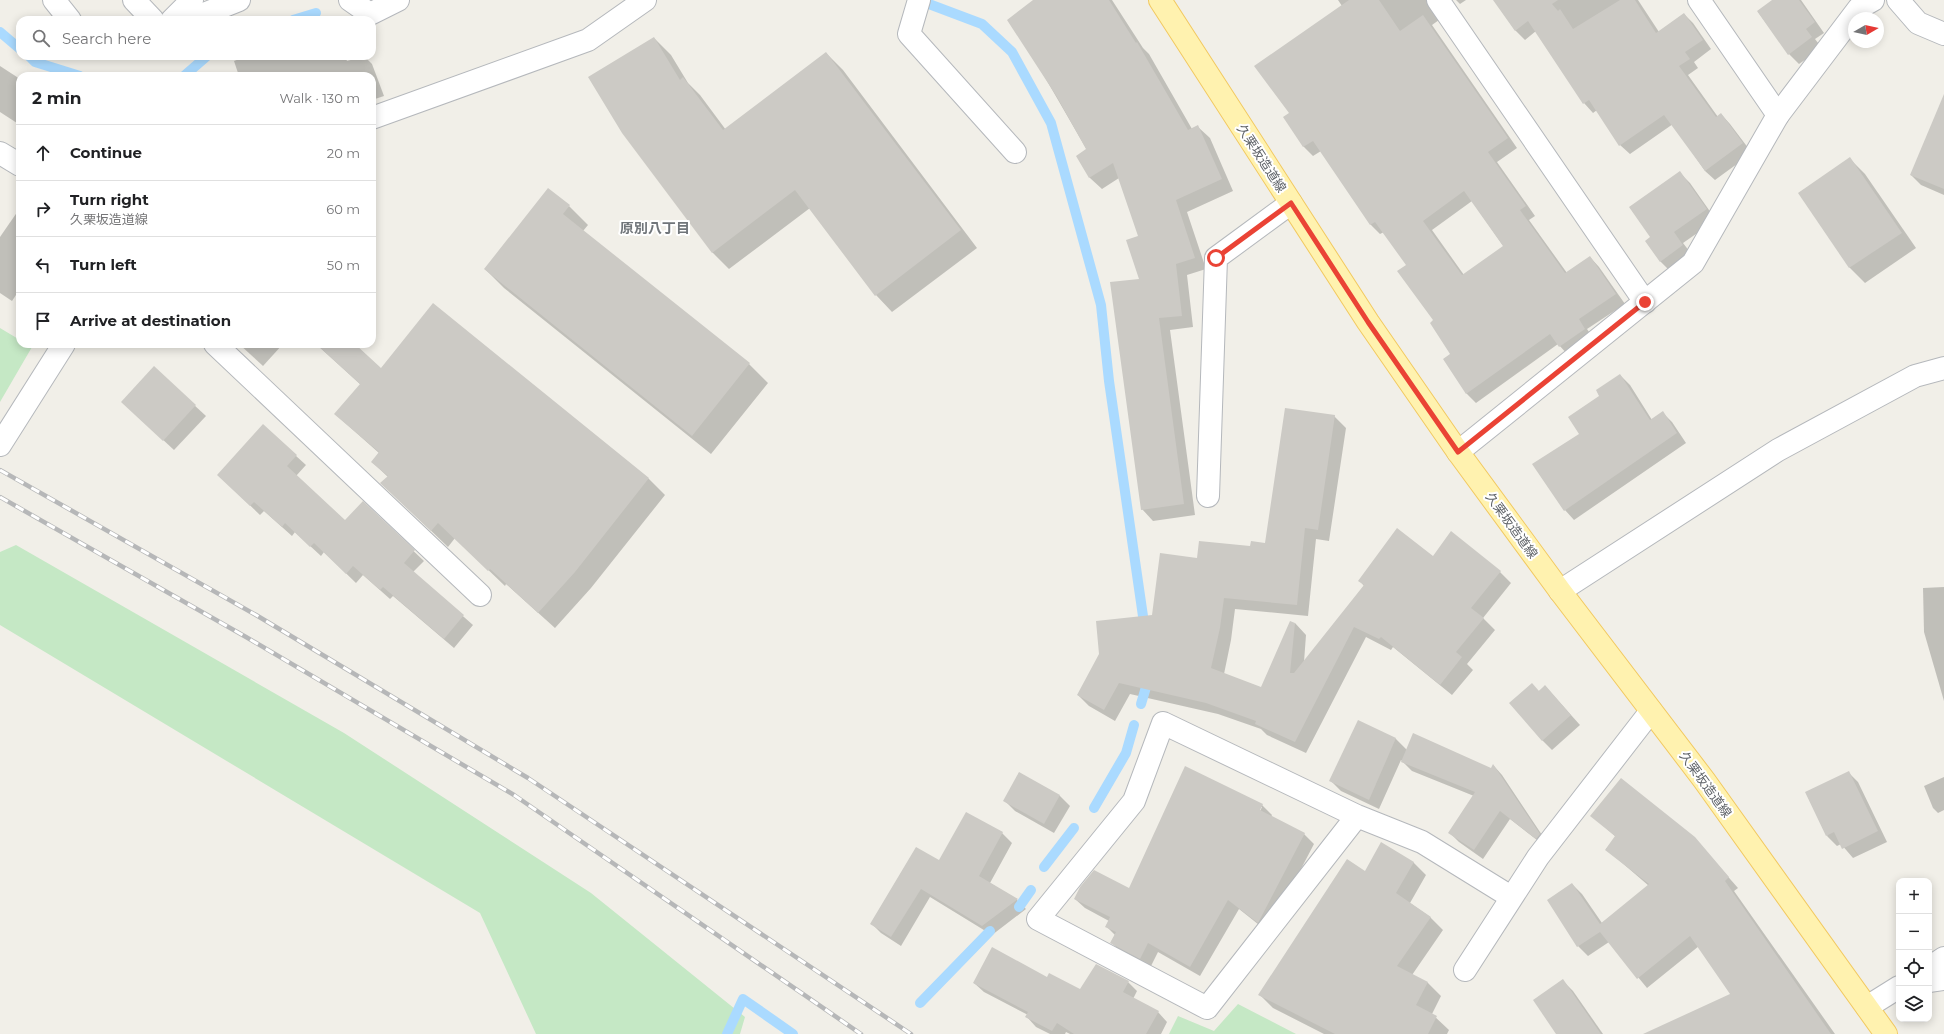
<!DOCTYPE html>
<meta charset="utf-8">
<style>
:root{--surface:#fff;--page:#f6f6f6;--text:#202124;--muted:#757577;--line:#e0e0e0}
body{margin:0;font-family:Montserrat,"Noto Sans JP",sans-serif;background:var(--page);color:var(--text)}
.controls{position:absolute;right:12px;bottom:12px;display:grid;overflow:hidden;border-radius:8px;box-shadow:0 2px 10px #0003}
.controls button{width:36px;height:36px;display:grid;place-items:center;padding:0;border:0;border-bottom:1px solid var(--line);background:var(--surface);color:var(--text);font:20px sans-serif}
.compass{position:absolute;left:1848px;top:12px;width:36px;height:36px;border-radius:50%;background:var(--surface);box-shadow:0 2px 10px #0003;rotate:81deg}
.stop{position:absolute;width:12px;height:12px;margin:-9px;border:3px solid #ea4335;border-radius:50%;background:#fff}
.stop.end{background:#ea4335;border-color:#fff;box-shadow:0 1px 4px #0008}
.list{margin:0;padding:0;list-style:none}
h2{display:flex;justify-content:space-between;align-items:center;height:52px;margin:0;padding:0 16px;font-size:17px}
h2 small{font-size:13px;font-weight:400;color:var(--muted)}
.list li{display:grid;grid-template-columns:26px 1fr auto;gap:12px;align-items:center;box-sizing:border-box;height:56px;padding:0 16px;border-top:1px solid var(--line)}
.list b{display:block;font-size:15px;white-space:nowrap}
.list p{margin:0;font-size:13px;white-space:nowrap;color:var(--muted)}
.list em{font-size:13px;font-style:normal;color:var(--muted)}
.icon{flex:none;width:22px;height:22px;fill:none;stroke:currentColor;stroke-width:2;stroke-linecap:round;stroke-linejoin:round}
.map{position:relative;flex:none;width:1944px;height:1034px;overflow:hidden}
.search{position:absolute;background:var(--surface);box-shadow:0 2px 10px #0003;left:16px;top:16px;width:360px;height:44px;display:flex;align-items:center;gap:10px;box-sizing:border-box;padding:0 14px;border-radius:12px;color:var(--muted);font-size:15px}
.panel{position:absolute;background:var(--surface);box-shadow:0 2px 10px #0003;left:16px;top:72px;width:360px;height:276px;border-radius:12px}
.map>svg:first-child{display:block}
</style>
<div class="map">
<svg width="1944" height="1034" viewBox="0 0 1944 1034">
<rect width="100%" height="100%" fill="#f1efe8"/>
<g fill="#c5e8c5">
<polygon points="0,328 20,340 20,344 27,344 32,347 0,402"/>
<polygon points="16,545 344,733 591,893 745,1017 740,1034 536,1034 480,913 0,625 0,552"/>
<polygon points="1238,1004 1296,1034 1169,1034 1178,1016 1214,1031"/>
</g>
<g fill="#0003" fill-rule="evenodd">
<polygon points="1035,0 1112,0 1143,48 1149,54 1192,129 1198,127 1210,138 1233,191 1187,212 1206,269 1187,275 1193,327 1170,330 1195,515 1153,521 1142,509 1140,237 1119,178 1102,189 1090,178 1077,156 1087,150 1043,74"/>
<path d="M 1338,0 L 1439,0 L 1439,20 L 1432,25 L 1517,148 L 1497,162 L 1535,216 L 1529,220 L 1567,273 L 1590,257 L 1599,267 L 1625,304 L 1587,329 L 1594,339 L 1569,356 L 1558,344 L 1476,403 L 1467,394 L 1444,359 L 1452,354 L 1407,265 L 1384,232 L 1380,234 L 1371,225 L 1321,151 L 1313,156 L 1304,147 L 1284,117 L 1290,113 L 1342,6 ZM 1472,201 L 1504,247 L 1464,275 L 1432,230 Z"/>
<polygon points="1456,0 1466,0 1460,4"/>
<polygon points="1494,0 1638,0 1659,32 1684,14 1693,23 1711,49 1694,62 1698,68 1688,75 1718,117 1721,114 1730,124 1752,153 1715,180 1705,171 1673,124 1630,154 1620,145 1597,110 1593,113 1584,103 1536,31 1525,40 1515,30"/>
<polygon points="1774,0 1801,0 1824,33 1815,39 1822,48 1799,64 1789,54 1758,12"/>
<polygon points="654,38 671,55 688,83 700,95 726,130 826,53 843,70 977,248 892,312 876,295 810,208 729,269 712,252"/>
<polygon points="247,56 345,56 347,61 364,56 372,64 384,96 372,100 372,76 239,76 234,61"/>
<polygon points="0,66 20,79 20,125 0,112"/>
<polygon points="1944,146 1944,195 1921,185 1911,175"/>
<polygon points="1850,159 1865,174 1916,248 1865,283 1850,268 1799,193"/>
<polygon points="1680,173 1690,183 1716,220 1683,243 1693,256 1670,271 1660,261 1652,237"/>
<polygon points="569,206 588,225 583,231 749,364 768,383 711,454 504,288 485,269"/>
<polygon points="20,208 20,289 12,301 0,293 0,237"/>
<polygon points="433,305 649,479 665,495 591,588 555,628 506,584 505,586 455,538 448,547 398,499 388,477 372,462 379,453 335,414 361,385 316,344 354,344 381,369"/>
<polygon points="239,344 283,344 263,366"/>
<polygon points="154,368 206,416 174,450 133,412"/>
<polygon points="1620,375 1630,385 1652,420 1663,413 1672,422 1686,443 1574,520 1565,510 1580,434 1601,397"/>
<polygon points="1334,416 1346,428 1329,541 1316,539 1308,616 1235,609 1231,640 1224,674 1262,688 1295,623 1306,635 1304,662 1364,586 1360,581 1433,557 1500,572 1511,583 1483,618 1495,630 1467,664 1473,670 1452,695 1393,647 1391,650 1366,637 1306,753 1267,735 1261,729 1218,714 1130,694 1115,721 1089,706 1078,695 1153,616 1198,559 1266,544"/>
<polygon points="263,426 306,465 296,476 345,521 363,503 424,561 413,572 473,625 454,648 393,596 390,599 363,575 356,583 324,552 321,556 295,532 292,536 264,511 260,515 228,484"/>
<polygon points="1944,587 1944,701 1924,632 1923,588"/>
<polygon points="1545,686 1580,725 1552,750 1542,740 1539,691"/>
<polygon points="1359,722 1396,739 1407,750 1491,770 1494,766 1502,775 1548,844 1546,847 1510,819 1483,859 1459,842 1450,833 1474,796 1412,771 1401,760 1379,809 1341,791 1331,781"/>
<polygon points="1848,772 1858,782 1887,842 1853,858 1841,844 1837,846 1827,836"/>
<polygon points="1019,773 1060,796 1070,806 1054,833 1015,811 1005,801"/>
<polygon points="1944,777 1944,810 1938,813 1933,808 1924,786"/>
<path d="M 1262,805 L 1272,815 L 1271,817 L 1304,834 L 1314,844 L 1268,932 L 1239,909 L 1200,976 L 1158,952 L 1150,968 L 1121,952 L 1111,942 L 1115,935 L 1106,926 L 1109,921 L 1085,908 L 1075,899 L 1130,889 ZM 1260,807 L 1262,807 L 1258,815 Z"/>
<polygon points="1592,816 1694,838 1738,888 1734,891 1835,1034 1656,1034 1732,994 1699,946 1647,988 1609,942 1588,956 1578,946 1572,884 1582,894 1602,923 1649,886 1606,849 1616,837"/>
<polygon points="1002,833 1012,843 990,883 1017,900 1026,909 992,935 930,897 901,946 881,933 872,924 939,862"/>
<polygon points="1413,862 1426,875 1410,903 1430,917 1443,930 1412,975 1428,983 1441,996 1432,1014 1449,1030 1447,1034 1324,1034 1273,1008 1260,995 1365,872"/>
<polygon points="1048,978 1080,991 1128,982 1137,991 1133,999 1158,1012 1167,1022 1161,1034 1070,1034 1066,1032 1065,1034 1050,1034 1036,1027 1027,1017 1028,1015 984,992 974,983"/>
<polygon points="1563,981 1573,991 1603,1034 1557,1034"/>
</g>
<g fill="none" stroke-linecap="round" stroke-linejoin="round">
<g stroke="#aadaff" stroke-width="10">
<polyline points="929,4 982,24 1012,52 1051,123 1101,305 1109,381 1145,630"/>
<polyline points="293,20 316,13"/>
<polyline points="0,32 20,49"/>
<polyline points="29,56 35,62 80,76"/>
<polyline points="184,76 207,56"/>
<polyline points="1141,704 1149,677"/>
<polyline points="1094,808 1126,753 1134,725"/>
<polyline points="1044,867 1074,828"/>
<polyline points="1019,907 1031,890"/>
<polyline points="920,1003 990,931"/>
<polyline points="727,1034 743,999 793,1034"/>
</g>
</g>
<g fill="#cccac5" fill-rule="evenodd">
<polygon points="1033,0 1109,0 1136,43 1137,42 1188,130 1198,125 1222,179 1176,200 1195,258 1176,264 1182,316 1159,318 1184,504 1141,510 1110,282 1139,279 1126,240 1138,236 1113,163 1089,178 1076,156 1086,149 1057,97 1007,20"/>
<path d="M 1349,0 L 1379,0 L 1400,31 L 1423,15 L 1508,138 L 1488,152 L 1526,206 L 1520,210 L 1565,273 L 1590,256 L 1616,294 L 1579,319 L 1585,329 L 1559,347 L 1550,334 L 1466,394 L 1443,359 L 1450,354 L 1430,323 L 1433,320 L 1397,271 L 1406,265 L 1375,222 L 1370,225 L 1313,141 L 1303,147 L 1283,117 L 1289,113 L 1254,66 ZM 1464,191 L 1503,246 L 1462,275 L 1423,221 Z"/>
<polygon points="1493,0 1558,0 1552,4 1558,11 1560,9 1573,29 1620,0 1635,0 1656,33 1684,13 1703,40 1685,52 1690,59 1679,66 1716,117 1721,113 1743,143 1705,171 1664,115 1619,146 1589,100 1583,104 1528,21 1515,31"/>
<polygon points="1772,0 1799,0 1815,22 1806,29 1812,37 1788,55 1757,11"/>
<polygon points="654,37 680,80 683,77 723,130 826,52 961,230 875,296 795,190 712,253 622,133 588,77"/>
<polygon points="1944,94 1944,189 1910,175"/>
<polygon points="1850,157 1902,233 1849,268 1798,193"/>
<polygon points="1680,171 1707,209 1674,232 1683,245 1660,262 1645,241 1650,237 1629,207"/>
<polygon points="548,188 570,205 563,214 750,363 692,436 484,269"/>
<polygon points="433,303 649,478 575,572 538,613 490,569 488,571 438,523 431,531 380,483 388,476 371,462 379,452 334,414 360,384 316,344 355,344 381,368"/>
<polygon points="154,366 196,405 163,441 121,402"/>
<polygon points="1620,374 1650,420 1663,411 1677,433 1564,511 1532,464 1579,434 1568,417 1599,396 1596,390"/>
<polygon points="1285,408 1335,415 1318,530 1305,528 1297,605 1224,598 1220,628 1211,668 1261,687 1290,621 1295,623 1290,673 1294,673 1364,585 1358,581 1397,528 1433,556 1451,531 1501,571 1471,608 1484,618 1456,652 1462,657 1440,685 1381,637 1379,639 1354,627 1295,742 1255,724 1256,721 1206,703 1119,683 1104,710 1077,695 1099,654 1096,621 1152,615 1160,553 1197,558 1199,541 1250,546 1251,541 1265,543"/>
<polygon points="263,424 297,455 287,466 345,520 363,501 415,550 404,563 464,615 444,639 383,587 380,590 353,566 346,574 314,543 310,547 285,523 282,527 254,502 250,506 217,475"/>
<polygon points="1532,683 1539,691 1545,685 1571,715 1542,741 1509,703"/>
<polygon points="1358,720 1396,738 1369,800 1329,781"/>
<polygon points="1413,733 1491,768 1493,764 1540,834 1536,839 1500,811 1474,850 1448,833 1475,792 1401,762"/>
<polygon points="1185,766 1263,804 1260,810 1305,833 1258,923 1228,900 1190,967 1148,943 1140,959 1110,943 1116,932 1105,927 1110,917 1074,899 1080,887 1094,870 1129,888"/>
<polygon points="1849,771 1878,831 1842,849 1834,832 1826,836 1805,792"/>
<polygon points="1019,772 1060,795 1044,824 1003,801"/>
<polygon points="1621,778 1695,837 1729,877 1725,881 1831,1034 1643,1034 1730,994 1690,936 1637,979 1600,932 1577,947 1547,900 1572,883 1600,924 1649,884 1605,850 1615,836 1590,816"/>
<polygon points="966,812 1003,832 979,876 1018,899 982,926 921,889 891,937 870,924 916,847 939,860"/>
<polygon points="1381,842 1414,862 1396,893 1431,917 1397,966 1428,982 1416,1005 1437,1016 1428,1034 1335,1034 1258,995 1347,859 1365,871"/>
<polygon points="992,947 1047,977 1049,973 1080,989 1096,964 1129,981 1123,992 1159,1011 1146,1034 1074,1034 1057,1023 1052,1031 1025,1017 1028,1012 973,983"/>
<polygon points="1563,979 1601,1034 1556,1034 1533,1000"/>
</g>
<g fill="none" stroke-linecap="round" stroke-linejoin="round">
<defs>
<g id="minor">
<polyline points="54,0 70,20"/>
<polyline points="134,0 153,20"/>
<polyline points="350,0 370,14 398,0"/>
<polyline points="919,0 909,34 1015,152"/>
<polyline points="1438,0 1645,302"/>
<polyline points="1699,0 1778,115"/>
<polyline points="1898,0 1918,23 1944,34"/>
<polyline points="172,20 192,0"/>
<polyline points="189,20 239,0"/>
<polyline points="372,118 588,40 645,0"/>
<polyline points="0,153 20,165"/>
<polyline points="215,344 480,595"/>
<polyline points="0,445 64,344"/>
<polyline points="1458,452 1693,263 1778,115 1859,8 1873,0"/>
<polyline points="1208,496 1216,258 1291,203"/>
<polyline points="1560,591 1778,450 1915,376 1944,368"/>
<polyline points="1357,816 1207,1008 1038,919 1134,801 1163,723 1357,816 1422,842 1511,897"/>
<polyline points="1929,968 1944,958"/>
<polyline points="1465,970 1538,857 1651,711"/>
<polyline points="1929,981 1944,979"/>
<polyline points="1867,1007 1899,987"/>
</g>
<polyline id="major" points="1160,0 1368,322 1458,452 1560,591 1704,780 1886,1034"/>
</defs>
<use href="#minor" stroke="#b5b8bc" stroke-width="24"/>
<use href="#major" stroke="#f2c960" stroke-width="24"/>
<use href="#minor" stroke="#fff" stroke-width="22"/>
<use href="#major" stroke="#fff2af" stroke-width="22"/>
<defs>
<g id="rail">
<polyline points="0,470 256,615 528,778 911,1034"/>
<polyline points="0,497 246,637 514,795 861,1034"/>
</g>
</defs>
<use href="#rail" stroke="#b6b7b8" stroke-width="4.5"/>
<use href="#rail" stroke="#fff" stroke-width="3" stroke-dasharray="9" stroke-linecap="butt"/>
</g>
<g fill="none" stroke-linecap="round" stroke-linejoin="round">
<polyline stroke="#ea4335" stroke-width="5" points="1216,258 1291,203 1368,322 1458,452 1645,302"/>
</g>
<g text-anchor="middle" stroke-width="4" stroke-linejoin="round" paint-order="stroke">
<g font-size="13" fill="#5f6368" stroke="#fff">
<text transform="translate(1262 158) rotate(57)" y="5">久栗坂造道線</text>
<text transform="translate(1512 525) rotate(54)" y="5">久栗坂造道線</text>
<text transform="translate(1706 784) rotate(54)" y="5">久栗坂造道線</text>
</g>
<g font-size="14" font-weight="bold" fill="#70757a" stroke="#fff">
<text x="655" y="233">原別八丁目</text>
</g>
</g>
</svg>
<div class="controls">
<button>+</button>
<button>−</button>
<button><svg class="icon" aria-label="locate" viewBox="0 0 24 24"><circle cx="12" cy="12" r="6"/><path d="M12 2v4M12 18v4M2 12h4M18 12h4"/></svg></button>
<button><svg class="icon" aria-label="layers" viewBox="0 0 24 24"><path d="M12 4l9 5-9 5-9-5zM3 14l9 5 9-5"/></svg></button>
</div>
<svg class="compass" viewBox="-18 -18 36 36"><path d="M0-13l5 13h-10z" fill="#e53935"/><path d="M0 13l5-13h-10z" fill="#757577"/></svg>
<div class="stop" style="left:1216px;top:258px"></div>
<div class="stop end" style="left:1645px;top:302px"></div>
<div class="search"><svg class="icon" aria-label="search" viewBox="0 0 24 24"><circle cx="10" cy="10" r="6"/><path d="M15 15l6 6"/></svg>Search here</div>
<section class="panel">
<h2>2 min<small>Walk · 130 m</small></h2>
<ul class="list">
<li><svg class="icon" aria-label="ahead" viewBox="0 0 24 24"><path d="M12 20V5M6 11l6-6 6 6"/></svg><div><b>Continue</b></div><em>20 m</em></li>
<li><svg class="icon" aria-label="right" viewBox="0 0 24 24"><path d="M7 20v-9h11M14 6l5 5-5 5"/></svg><div><b>Turn right</b><p>久栗坂造道線</p></div><em>60 m</em></li>
<li><svg class="icon" aria-label="left" viewBox="0 0 24 24"><path d="M17 20v-9H6M10 6l-5 5 5 5"/></svg><div><b>Turn left</b></div><em>50 m</em></li>
<li><svg class="icon" aria-label="arrive" viewBox="0 0 24 24"><path d="M6 21V4h12l-3 4 3 4H6"/></svg><div><b>Arrive at destination</b></div></li>
</ul>
</section>
</div>
